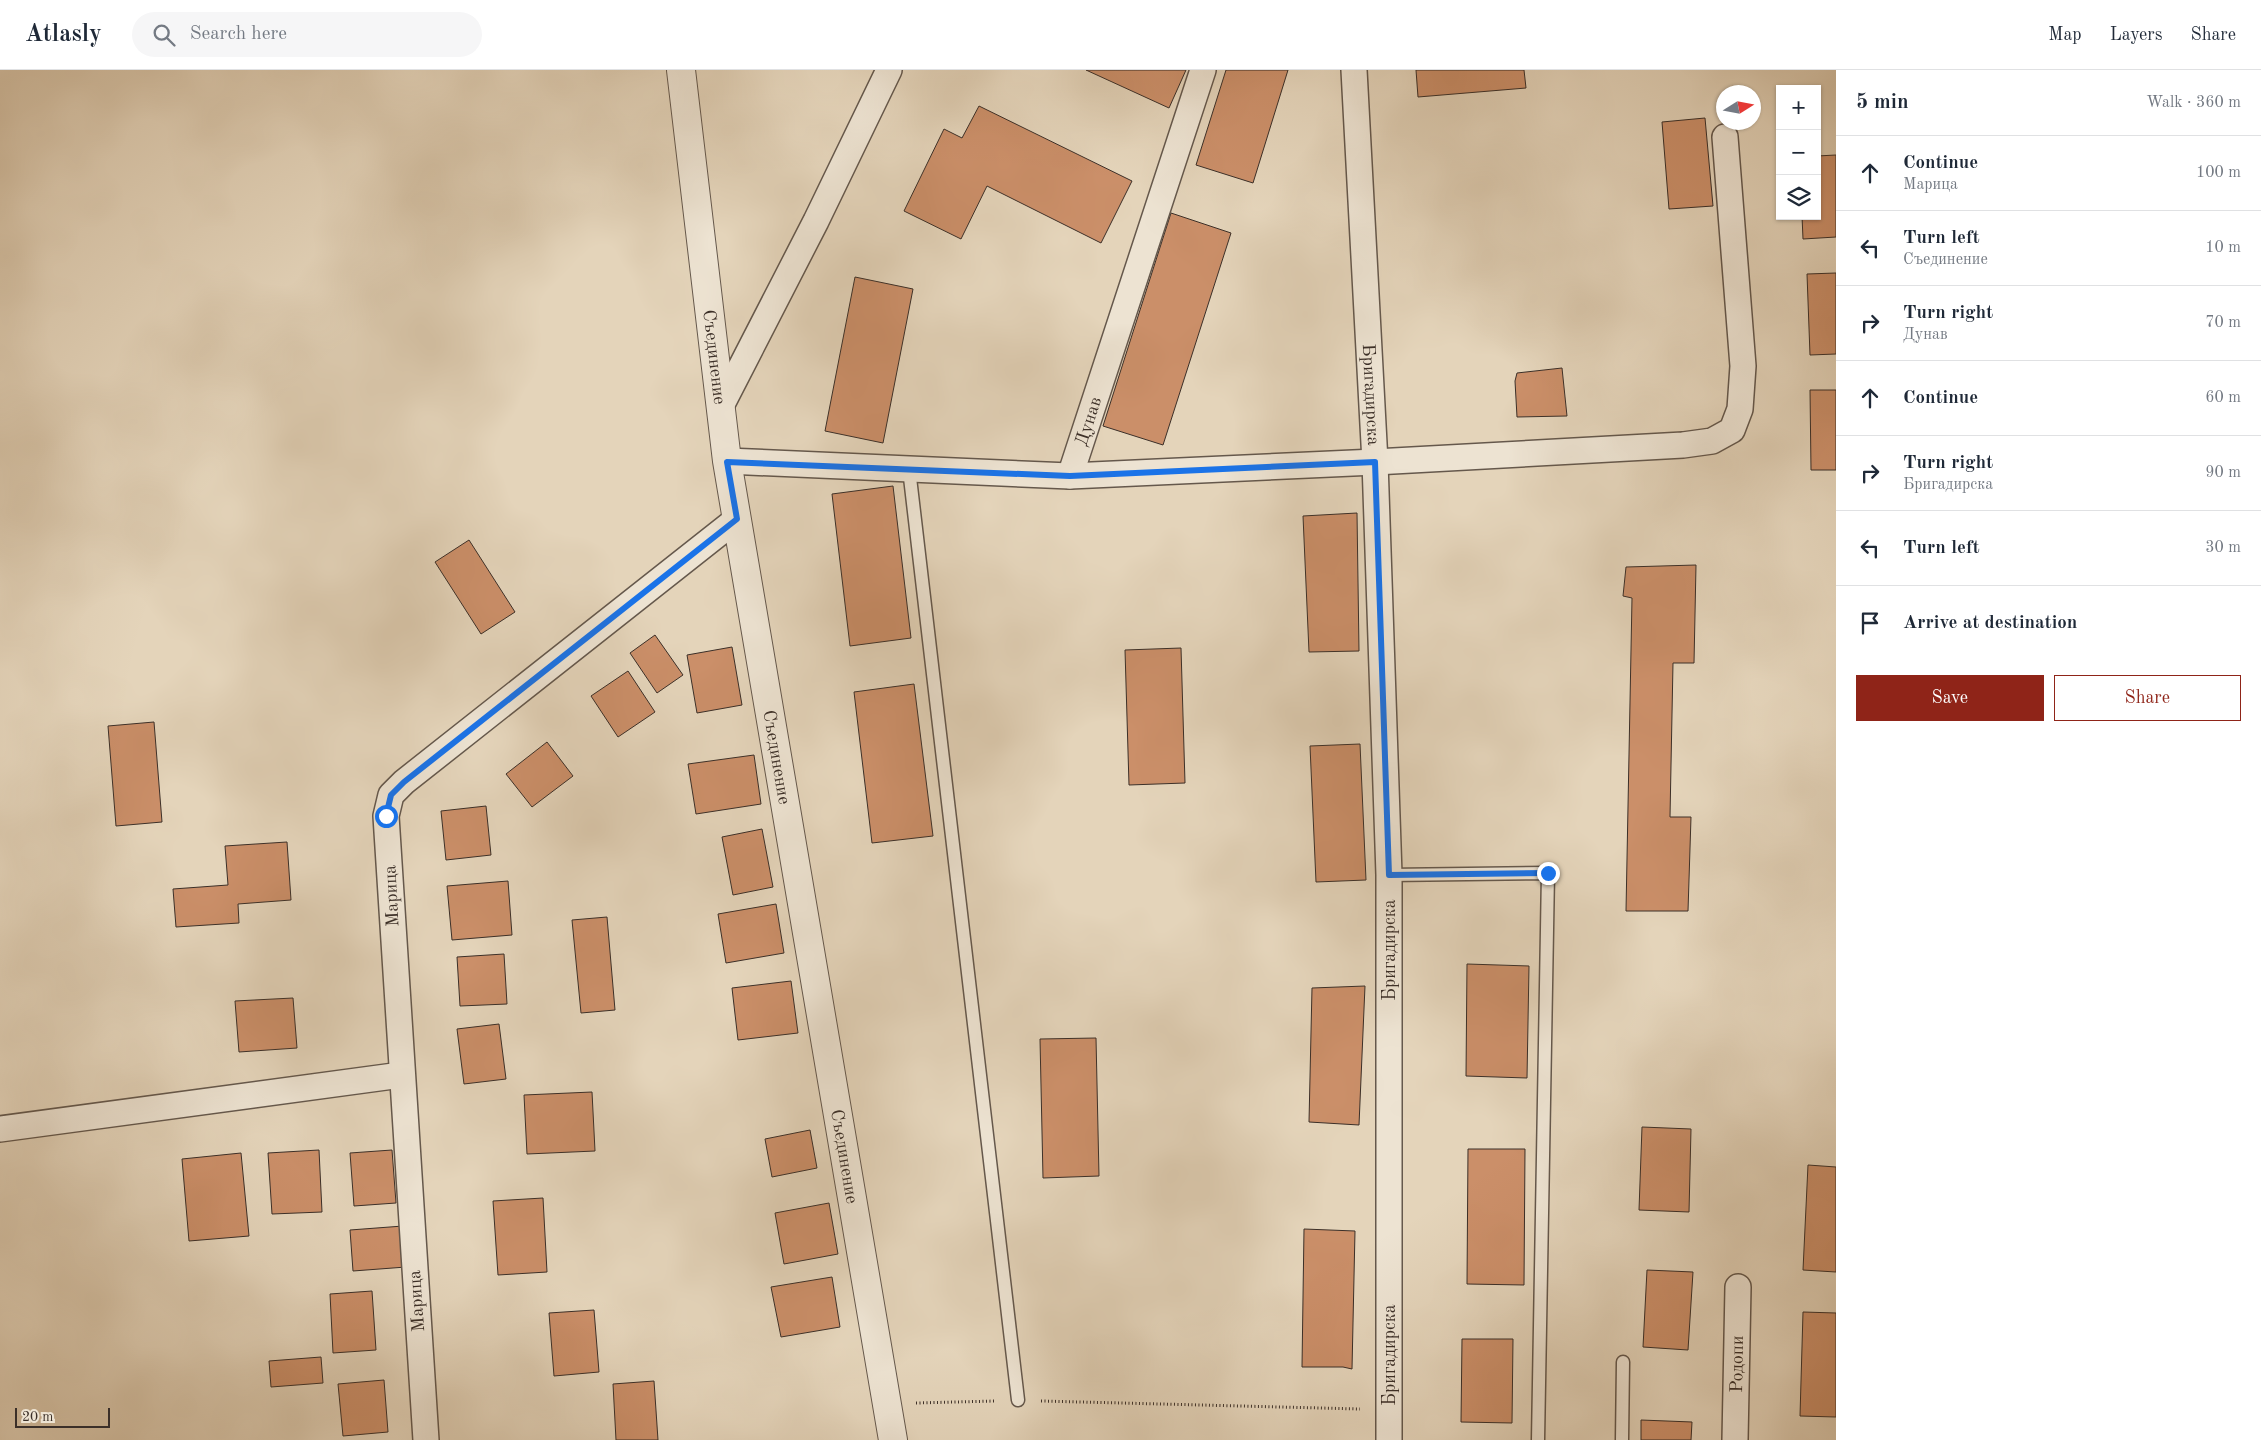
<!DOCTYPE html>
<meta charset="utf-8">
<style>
:root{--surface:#fff;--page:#f6f6f7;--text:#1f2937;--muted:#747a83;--line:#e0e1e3;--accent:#8f2418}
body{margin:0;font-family:"Old Standard TT",serif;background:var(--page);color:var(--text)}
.controls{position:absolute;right:15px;top:15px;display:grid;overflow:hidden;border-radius:0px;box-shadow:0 1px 4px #0004}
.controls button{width:45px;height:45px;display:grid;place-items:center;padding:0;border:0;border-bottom:1px solid var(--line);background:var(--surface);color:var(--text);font:25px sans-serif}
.compass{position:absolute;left:1716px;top:15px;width:45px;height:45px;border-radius:50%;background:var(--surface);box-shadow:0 1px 4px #0004;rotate:79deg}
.scale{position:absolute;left:15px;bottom:12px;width:95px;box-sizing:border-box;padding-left:5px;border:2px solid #3b2f28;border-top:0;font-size:14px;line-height:18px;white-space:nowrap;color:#3b2f28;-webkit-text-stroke:4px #ede3d2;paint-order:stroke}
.stop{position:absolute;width:15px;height:15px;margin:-11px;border:4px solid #1a73e8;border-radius:50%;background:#fff}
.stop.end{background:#1a73e8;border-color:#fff;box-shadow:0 1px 5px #0008}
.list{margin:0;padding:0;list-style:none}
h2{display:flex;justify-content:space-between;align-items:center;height:65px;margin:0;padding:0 20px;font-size:21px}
h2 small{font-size:16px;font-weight:400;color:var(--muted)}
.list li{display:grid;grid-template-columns:32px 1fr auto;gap:15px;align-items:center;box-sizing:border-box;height:75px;padding:0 20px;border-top:1px solid var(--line)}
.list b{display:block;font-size:19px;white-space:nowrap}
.list p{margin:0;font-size:16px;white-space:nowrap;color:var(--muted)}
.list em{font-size:16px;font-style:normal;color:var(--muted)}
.actions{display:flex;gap:10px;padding:15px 20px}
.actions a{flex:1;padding:11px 0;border:1px solid var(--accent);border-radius:0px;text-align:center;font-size:18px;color:var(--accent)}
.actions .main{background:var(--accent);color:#fff}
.icon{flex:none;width:28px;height:28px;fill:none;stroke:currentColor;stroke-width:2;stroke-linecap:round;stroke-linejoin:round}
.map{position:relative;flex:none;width:1836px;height:1370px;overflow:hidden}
header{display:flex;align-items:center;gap:30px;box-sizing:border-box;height:70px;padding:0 25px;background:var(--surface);border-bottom:1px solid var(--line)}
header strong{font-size:24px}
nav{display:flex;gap:28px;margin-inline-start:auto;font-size:18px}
.search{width:350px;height:45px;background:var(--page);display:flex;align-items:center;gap:12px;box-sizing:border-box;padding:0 18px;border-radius:28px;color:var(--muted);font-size:19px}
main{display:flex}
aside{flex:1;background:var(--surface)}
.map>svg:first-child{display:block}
</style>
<header>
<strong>Atlasly</strong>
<div class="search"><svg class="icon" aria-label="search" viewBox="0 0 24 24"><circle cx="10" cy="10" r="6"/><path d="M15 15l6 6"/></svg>Search here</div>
<nav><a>Map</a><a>Layers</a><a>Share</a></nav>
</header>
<main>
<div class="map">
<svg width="1836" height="1370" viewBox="0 0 1836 1370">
<rect width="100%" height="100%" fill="#e4d4ba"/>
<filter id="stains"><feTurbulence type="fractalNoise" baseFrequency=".004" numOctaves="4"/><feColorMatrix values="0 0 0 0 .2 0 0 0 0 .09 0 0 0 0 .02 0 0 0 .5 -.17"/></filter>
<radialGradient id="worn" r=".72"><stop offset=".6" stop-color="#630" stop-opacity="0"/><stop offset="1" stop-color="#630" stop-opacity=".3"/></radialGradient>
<g fill="#cb8f69" stroke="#3b2f28">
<polygon points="1086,0 1186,0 1169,38"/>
<polygon points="1226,0 1288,0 1253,113 1196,95"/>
<polygon points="1416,0 1524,0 1526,18 1418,27"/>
<polygon points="979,36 1132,111 1101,173 987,116 961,169 904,141 944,59 962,68"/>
<polygon points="1705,48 1713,136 1669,139 1662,52"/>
<polygon points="1836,85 1836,167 1803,169 1802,146 1817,146 1817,86"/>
<polygon points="1171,143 1231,163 1163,375 1103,356"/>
<polygon points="1836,203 1836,284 1810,285 1807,204"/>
<polygon points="855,207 913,219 883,373 825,361"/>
<polygon points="1562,298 1567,346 1517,347 1515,311 1517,303"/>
<polygon points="1810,320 1836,320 1836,400 1811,400"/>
<polygon points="893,416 911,568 850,576 832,424"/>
<polygon points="1357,443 1359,581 1309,582 1303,446"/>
<polygon points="469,470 515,542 481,564 435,492"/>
<polygon points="1696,495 1694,593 1673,593 1670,747 1691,747 1688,841 1626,841 1632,528 1623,526 1626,497"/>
<polygon points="655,565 683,605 657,623 630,583"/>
<polygon points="732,577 742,635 697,643 687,585"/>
<polygon points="1181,578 1185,713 1129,715 1125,580"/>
<polygon points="628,601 655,642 618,667 591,626"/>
<polygon points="914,614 933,766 872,773 854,622"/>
<polygon points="154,652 162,752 116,756 108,656"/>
<polygon points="547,672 573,706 532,737 506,704"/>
<polygon points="1360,674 1366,810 1316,812 1310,676"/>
<polygon points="754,685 761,734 696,744 688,694"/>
<polygon points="486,736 491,785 446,790 441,741"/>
<polygon points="762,759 773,817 733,825 722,767"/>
<polygon points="287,772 291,830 238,834 239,853 176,857 173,819 228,815 225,776"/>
<polygon points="508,811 512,865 452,870 447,816"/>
<polygon points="776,834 784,883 726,893 718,844"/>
<polygon points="607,847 615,940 581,943 572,850"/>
<polygon points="504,884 507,934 460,936 457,887"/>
<polygon points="1467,894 1529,896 1527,1008 1466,1006"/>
<polygon points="791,911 798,963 738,970 732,918"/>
<polygon points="1365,916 1359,1055 1309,1052 1312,918"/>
<polygon points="293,928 297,978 239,982 235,931"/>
<polygon points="499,954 506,1009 464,1014 457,959"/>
<polygon points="1096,968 1099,1106 1043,1108 1040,969"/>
<polygon points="592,1022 595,1081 527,1084 524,1025"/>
<polygon points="1642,1057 1691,1059 1689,1142 1639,1140"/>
<polygon points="810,1060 817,1098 772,1107 765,1069"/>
<polygon points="1468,1079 1525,1079 1524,1215 1467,1214"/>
<polygon points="319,1080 322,1142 272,1144 268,1083"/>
<polygon points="392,1080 396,1133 354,1136 350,1083"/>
<polygon points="241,1083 249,1166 189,1171 182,1089"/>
<polygon points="1808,1095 1836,1097 1836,1202 1803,1200"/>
<polygon points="543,1128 547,1202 498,1205 493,1131"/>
<polygon points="829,1133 838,1184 784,1194 775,1143"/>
<polygon points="403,1156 406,1197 353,1201 350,1160"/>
<polygon points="1304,1159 1355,1161 1352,1299 1343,1297 1302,1297"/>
<polygon points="1647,1200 1693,1202 1688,1280 1643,1277"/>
<polygon points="832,1207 840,1257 781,1267 771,1217"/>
<polygon points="372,1221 376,1280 333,1283 330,1224"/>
<polygon points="594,1240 599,1302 554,1306 549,1243"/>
<polygon points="1803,1242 1836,1243 1836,1347 1800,1346"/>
<polygon points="1462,1269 1513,1269 1512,1353 1461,1352"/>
<polygon points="321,1287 323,1313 271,1317 269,1291"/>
<polygon points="384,1310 388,1362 343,1366 338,1314"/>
<polygon points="654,1311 658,1370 616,1370 613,1314"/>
<polygon points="1641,1350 1692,1352 1691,1370 1641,1370"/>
</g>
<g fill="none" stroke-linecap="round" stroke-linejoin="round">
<defs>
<g id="service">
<polyline points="909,399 1018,1330"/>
<polyline points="1389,805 1548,803 1538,1370"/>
<polyline points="1622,1370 1623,1292"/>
</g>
<g id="minor">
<path id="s1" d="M 1354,0 L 1375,392 L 1389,805 L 1389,1370"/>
<polyline points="721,336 816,151 889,0"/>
<path id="s2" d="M 727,391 L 1070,406 L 1203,0"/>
<polyline points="1070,406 1375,392 1683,375 1712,371 1732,360 1740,339 1743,296 1725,67"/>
<polyline points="0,1059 401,1005"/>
<polyline points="426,1370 386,746 391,725 404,712 737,449"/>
<path id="s3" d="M 1735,1370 L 1738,1217"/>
</g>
<g id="tertiary">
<path id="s4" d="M 681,0 L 727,391 L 893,1370"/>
</g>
</defs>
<use href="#service" stroke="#65584c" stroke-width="15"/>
<use href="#minor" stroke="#65584c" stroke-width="28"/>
<use href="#tertiary" stroke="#65584c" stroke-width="30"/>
<g stroke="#3b2f28" stroke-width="3" stroke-dasharray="1 2.5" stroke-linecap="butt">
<polyline points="1041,1331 1360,1339"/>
<polyline points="916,1333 995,1331"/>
</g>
<use href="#service" stroke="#ede3d2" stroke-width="12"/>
<use href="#minor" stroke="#ede3d2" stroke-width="25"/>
<use href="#tertiary" stroke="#ede3d2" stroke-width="28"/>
</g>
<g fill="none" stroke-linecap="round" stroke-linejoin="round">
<polyline stroke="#1a73e8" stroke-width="6" points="386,746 391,725 404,712 737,449 727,392 1070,406 1375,392 1389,805 1548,803"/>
</g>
<g text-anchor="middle" stroke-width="4" stroke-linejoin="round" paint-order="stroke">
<g font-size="18" fill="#3b2f28" stroke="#ede3d2">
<text dy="6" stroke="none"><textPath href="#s4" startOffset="289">Съединение</textPath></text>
<text dy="6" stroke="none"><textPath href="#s1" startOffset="325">Бригадирска</textPath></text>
<text dy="6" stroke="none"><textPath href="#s2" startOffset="401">Дунав</textPath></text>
<text dy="6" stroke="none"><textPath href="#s4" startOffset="694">Съединение</textPath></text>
<text transform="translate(391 826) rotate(-93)" y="6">Марица</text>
<text transform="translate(1389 880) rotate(-90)" y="6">Бригадирска</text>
<text dy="6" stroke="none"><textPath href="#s4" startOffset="1099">Съединение</textPath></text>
<text transform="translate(416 1231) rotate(-94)" y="6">Марица</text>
<text transform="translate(1389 1285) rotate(-90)" y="6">Бригадирска</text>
<text dy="6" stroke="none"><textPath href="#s3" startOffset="76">Родопи</textPath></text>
</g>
</g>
<rect width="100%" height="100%" filter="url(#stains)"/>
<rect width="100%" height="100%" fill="url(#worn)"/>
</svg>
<div class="controls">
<button>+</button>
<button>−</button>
<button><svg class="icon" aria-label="layers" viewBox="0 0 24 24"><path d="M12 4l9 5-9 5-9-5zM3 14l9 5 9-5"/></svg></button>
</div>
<svg class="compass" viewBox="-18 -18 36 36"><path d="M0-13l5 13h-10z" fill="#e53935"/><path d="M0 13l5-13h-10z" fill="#747a83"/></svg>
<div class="scale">20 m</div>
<div class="stop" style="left:386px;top:746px"></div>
<div class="stop end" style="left:1548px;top:803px"></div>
</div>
<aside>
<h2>5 min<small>Walk · 360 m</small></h2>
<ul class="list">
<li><svg class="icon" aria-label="ahead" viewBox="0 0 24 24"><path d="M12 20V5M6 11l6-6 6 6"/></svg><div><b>Continue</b><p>Марица</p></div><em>100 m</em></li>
<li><svg class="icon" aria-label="left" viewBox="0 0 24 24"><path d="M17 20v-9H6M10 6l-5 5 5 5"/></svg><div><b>Turn left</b><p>Съединение</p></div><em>10 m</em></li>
<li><svg class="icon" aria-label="right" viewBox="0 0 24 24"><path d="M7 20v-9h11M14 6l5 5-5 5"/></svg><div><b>Turn right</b><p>Дунав</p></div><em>70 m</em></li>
<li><svg class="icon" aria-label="ahead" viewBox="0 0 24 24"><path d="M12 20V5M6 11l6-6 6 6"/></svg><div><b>Continue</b></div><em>60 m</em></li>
<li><svg class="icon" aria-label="right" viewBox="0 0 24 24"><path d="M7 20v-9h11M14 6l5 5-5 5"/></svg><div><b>Turn right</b><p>Бригадирска</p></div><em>90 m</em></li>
<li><svg class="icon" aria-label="left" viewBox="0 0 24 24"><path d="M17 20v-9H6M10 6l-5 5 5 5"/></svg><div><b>Turn left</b></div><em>30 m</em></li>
<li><svg class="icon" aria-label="arrive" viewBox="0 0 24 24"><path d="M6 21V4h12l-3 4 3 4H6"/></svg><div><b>Arrive at destination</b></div></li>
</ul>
<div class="actions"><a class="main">Save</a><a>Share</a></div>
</aside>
</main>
